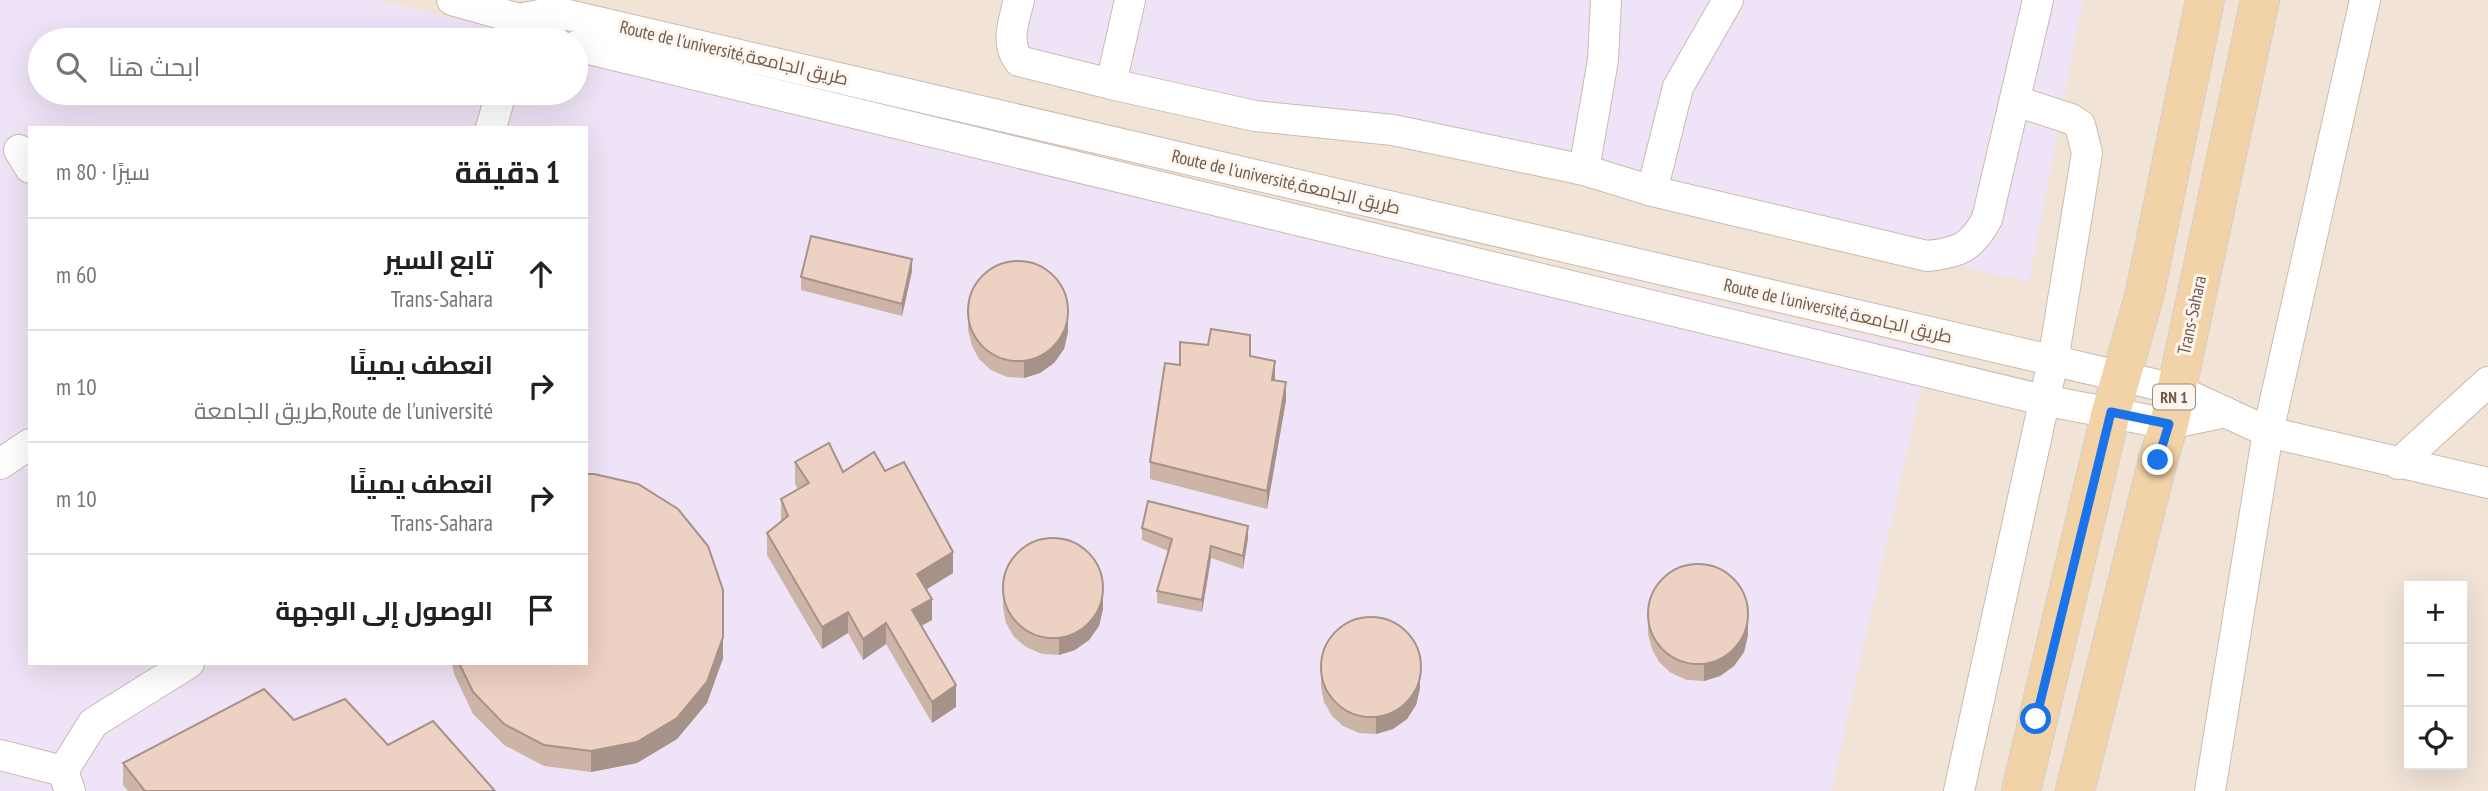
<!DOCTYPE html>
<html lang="ar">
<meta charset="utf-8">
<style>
:root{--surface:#fff;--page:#f6f6f6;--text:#202124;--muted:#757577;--line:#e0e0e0}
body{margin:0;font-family:"PT Sans Narrow",Cairo,sans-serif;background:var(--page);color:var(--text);direction:rtl}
.controls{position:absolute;right:21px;bottom:21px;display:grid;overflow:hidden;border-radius:0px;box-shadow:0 7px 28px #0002}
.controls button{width:63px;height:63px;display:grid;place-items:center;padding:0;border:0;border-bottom:2px solid var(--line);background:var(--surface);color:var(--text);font:35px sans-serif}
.stop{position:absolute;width:21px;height:21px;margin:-16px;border:5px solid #1a73e8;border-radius:50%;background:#fff}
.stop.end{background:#1a73e8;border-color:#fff;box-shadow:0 2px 7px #0008}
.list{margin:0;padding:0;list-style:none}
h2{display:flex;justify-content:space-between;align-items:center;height:91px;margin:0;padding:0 28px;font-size:30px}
h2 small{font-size:23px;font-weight:400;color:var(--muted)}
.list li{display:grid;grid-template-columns:46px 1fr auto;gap:21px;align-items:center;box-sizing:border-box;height:112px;padding:0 28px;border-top:2px solid var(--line)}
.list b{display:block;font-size:26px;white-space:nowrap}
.list p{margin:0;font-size:23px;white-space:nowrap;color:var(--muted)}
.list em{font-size:23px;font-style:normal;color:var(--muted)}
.icon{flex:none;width:38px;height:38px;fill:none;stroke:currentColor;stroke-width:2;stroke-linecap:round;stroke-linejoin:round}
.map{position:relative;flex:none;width:2488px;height:791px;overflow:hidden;direction:ltr}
.search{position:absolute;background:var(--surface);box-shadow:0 7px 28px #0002;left:28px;top:28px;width:560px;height:77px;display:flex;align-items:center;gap:18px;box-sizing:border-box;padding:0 24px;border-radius:38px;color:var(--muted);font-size:26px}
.panel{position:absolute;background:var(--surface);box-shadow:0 7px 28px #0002;left:28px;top:126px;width:560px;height:539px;border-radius:0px;direction:rtl}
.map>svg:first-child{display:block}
</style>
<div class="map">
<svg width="2488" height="791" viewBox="0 0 2488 791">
<rect width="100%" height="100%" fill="#faf2e8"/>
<path fill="#f1e4d7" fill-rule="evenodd" d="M 0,0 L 2488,0 L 2488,791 L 0,791 ZM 40,40 L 576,40 L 576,93 L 40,93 ZM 30,128 L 586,128 L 586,663 L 30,663 ZM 2409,586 L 2462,586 L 2462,765 L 2409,765 Z"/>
<g fill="#efe4f7" fill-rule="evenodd">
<path d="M 0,0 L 377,0 L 549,40 L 40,40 L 40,93 L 576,93 L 576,47 L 1930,350 L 1831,791 L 0,791 ZM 30,128 L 586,128 L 586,663 L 30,663 Z"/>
<polygon points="1005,0 2083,0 2029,282 996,42"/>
</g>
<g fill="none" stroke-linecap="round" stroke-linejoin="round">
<defs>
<g id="minor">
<polyline points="452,0 519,19 554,40"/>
<path d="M 1019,0 C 1014,20 1005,43 1019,61 L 1111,84"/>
<path d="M 1130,0 L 1111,84 L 1255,116 L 1393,130 L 1584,170 L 1652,191 L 1927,256 C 1959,253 1972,247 1987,219 L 2038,0"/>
<polyline points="519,19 555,12 2175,389 2268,432 2488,483"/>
<polyline points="576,46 2043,400 2169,424 2225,412"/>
<polyline points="491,128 501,93"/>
<polyline points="19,150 30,168"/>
<polyline points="1584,170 1603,60 1606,0"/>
<polyline points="1652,191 1678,87 1728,0"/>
<polyline points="0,464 30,444"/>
<polyline points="2398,464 2488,382"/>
<polyline points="0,755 63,771"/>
<polyline points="70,791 63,771 93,723 189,663"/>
<polyline points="1959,791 2053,361 2087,153 2080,125 2071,119 2016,101"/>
<polyline points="2210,791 2268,432 2365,0"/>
</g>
<g id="primary">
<polyline points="2021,791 2111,412 2144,297 2205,0"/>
<polyline points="2075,791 2158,460 2169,424 2260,0"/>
</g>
</defs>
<use href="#minor" stroke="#cbbaaf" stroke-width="32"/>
<use href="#primary" stroke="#d5cdca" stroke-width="40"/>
<use href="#minor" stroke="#fff" stroke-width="30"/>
<use href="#primary" stroke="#f2d2a7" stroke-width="38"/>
</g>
<g fill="#ccb4a7">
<polygon points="912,271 902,316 801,290 801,277"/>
<polygon points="968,313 1068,332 1064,349 1054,363 1040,373 1024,378 1007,377 991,370 979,359 972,346 968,330"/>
<polygon points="1250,356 1275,380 1286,400 1267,509 1150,479 1150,462 1180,365"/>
<polygon points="795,462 843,472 885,471 953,573 926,590 932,620 921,626 956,707 932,723 886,644 863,660 848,633 822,649 767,555 767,533 781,521 781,499 798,489 795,484"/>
<polygon points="1142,528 1248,538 1243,569 1211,558 1202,612 1157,603 1157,591 1168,551 1142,540"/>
<polygon points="1003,590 1103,609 1099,626 1089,640 1075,650 1059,655 1042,654 1026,647 1014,637 1006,623 1003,608"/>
<polygon points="1648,616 1748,635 1744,652 1734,666 1720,676 1704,681 1687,680 1671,673 1659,662 1652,649 1648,634"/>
<polygon points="723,658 707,703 677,739 637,763 591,772 544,766 504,745 473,714 454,674 452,663 586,663"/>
<polygon points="1321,670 1420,688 1416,705 1407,719 1393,729 1376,734 1359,733 1343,726 1332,716 1324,702 1321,687"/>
<polygon points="294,720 388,745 495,791 128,791 123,785 123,763"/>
</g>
<g fill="#a69288">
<polygon points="912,259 912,271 902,316 902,304"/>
<polygon points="1068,314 1068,332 1064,349 1054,363 1040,373 1024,378 1024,361"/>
<polygon points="1275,361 1275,378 1272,397 1272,380"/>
<polygon points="1286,382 1286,400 1267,509 1267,491"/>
<polygon points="1248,526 1248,538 1243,569 1243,556"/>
<polygon points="1211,546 1211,558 1202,612 1202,600"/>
<polygon points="953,552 953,573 917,595 917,574"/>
<polygon points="723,590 723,658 707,703 677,739 637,763 591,772 591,751"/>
<polygon points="1103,592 1103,609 1099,626 1089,640 1075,650 1059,655 1059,638"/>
<polygon points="932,599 932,620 912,631 912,610"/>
<polygon points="848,612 848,633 822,649 822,627"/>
<polygon points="1748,618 1748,635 1744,652 1734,666 1720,676 1704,681 1704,664"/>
<polygon points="886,623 886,644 863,660 863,639"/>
<polygon points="1420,671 1420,688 1416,705 1407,719 1393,729 1376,734 1376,717"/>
<polygon points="956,685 956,707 932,723 932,702"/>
</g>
<g fill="#edd1c2" stroke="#a69288" stroke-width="2">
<polygon points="811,236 912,259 902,304 801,277"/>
<circle cx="1018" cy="311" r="50"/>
<polygon points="1211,329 1250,335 1250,356 1275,361 1272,380 1286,382 1267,491 1150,462 1165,363 1180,365 1180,342 1208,345"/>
<polygon points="829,443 843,472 874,452 885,471 904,462 953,552 917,574 932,599 912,610 956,685 932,702 886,623 863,639 848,612 822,627 767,533 788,516 781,499 809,483 795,462"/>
<polygon points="586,474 594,474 638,484 678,509 708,546 723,590 723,637 707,682 677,718 637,742 591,751 544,745 504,724 473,692 459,663 586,663"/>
<polygon points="1148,501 1248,526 1243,556 1211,546 1202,600 1157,591 1172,539 1142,528"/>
<circle cx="1053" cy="588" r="50"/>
<circle cx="1698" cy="614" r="50"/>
<circle cx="1371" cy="667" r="50"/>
<polygon points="264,689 294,720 345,699 388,745 433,721 495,791 145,791 123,763"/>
</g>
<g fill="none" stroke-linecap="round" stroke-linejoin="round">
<polyline stroke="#1a73e8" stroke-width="9" points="2036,719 2111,412 2169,424 2158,460"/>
</g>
<g text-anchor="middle" stroke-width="6" stroke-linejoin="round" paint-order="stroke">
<rect fill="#fdf6ee" stroke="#9c887e" stroke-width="2" x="2153" y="384.5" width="42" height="25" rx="5"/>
<g font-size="16" font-weight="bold" fill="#72594e">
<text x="2174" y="403">RN 1</text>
</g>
<g font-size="18" fill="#72594e" stroke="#fdf6ee">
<text transform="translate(734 53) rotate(13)" y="6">Route de l'université,طريق الجامعة</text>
<text transform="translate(1286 182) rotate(13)" y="6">Route de l'université,طريق الجامعة</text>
<text transform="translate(1838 311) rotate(13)" y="6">Route de l'université,طريق الجامعة</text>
<text transform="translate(2192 315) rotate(-78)" y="6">Trans-Sahara</text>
</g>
</g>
</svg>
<div class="controls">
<button>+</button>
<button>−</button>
<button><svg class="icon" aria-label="locate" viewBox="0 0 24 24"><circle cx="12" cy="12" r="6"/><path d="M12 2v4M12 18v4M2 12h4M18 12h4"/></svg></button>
</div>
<div class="stop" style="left:2036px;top:719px"></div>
<div class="stop end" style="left:2158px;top:460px"></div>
<div class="search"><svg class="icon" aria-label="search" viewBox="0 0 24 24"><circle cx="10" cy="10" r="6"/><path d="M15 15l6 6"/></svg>ابحث هنا</div>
<section class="panel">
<h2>1 دقيقة<small>سيرًا · 80 m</small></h2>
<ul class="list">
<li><svg class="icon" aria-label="ahead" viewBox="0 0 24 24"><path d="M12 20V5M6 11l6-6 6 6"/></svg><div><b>تابع السير</b><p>Trans-Sahara</p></div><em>60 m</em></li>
<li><svg class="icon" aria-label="right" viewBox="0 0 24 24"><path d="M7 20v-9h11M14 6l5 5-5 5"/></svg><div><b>انعطف يمينًا</b><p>Route de l'université,طريق الجامعة</p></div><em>10 m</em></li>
<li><svg class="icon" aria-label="right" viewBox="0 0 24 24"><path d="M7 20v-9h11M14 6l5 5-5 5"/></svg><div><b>انعطف يمينًا</b><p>Trans-Sahara</p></div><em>10 m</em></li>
<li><svg class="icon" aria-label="arrive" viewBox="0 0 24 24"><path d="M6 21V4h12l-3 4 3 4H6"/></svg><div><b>الوصول إلى الوجهة</b></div></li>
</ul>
</section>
</div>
